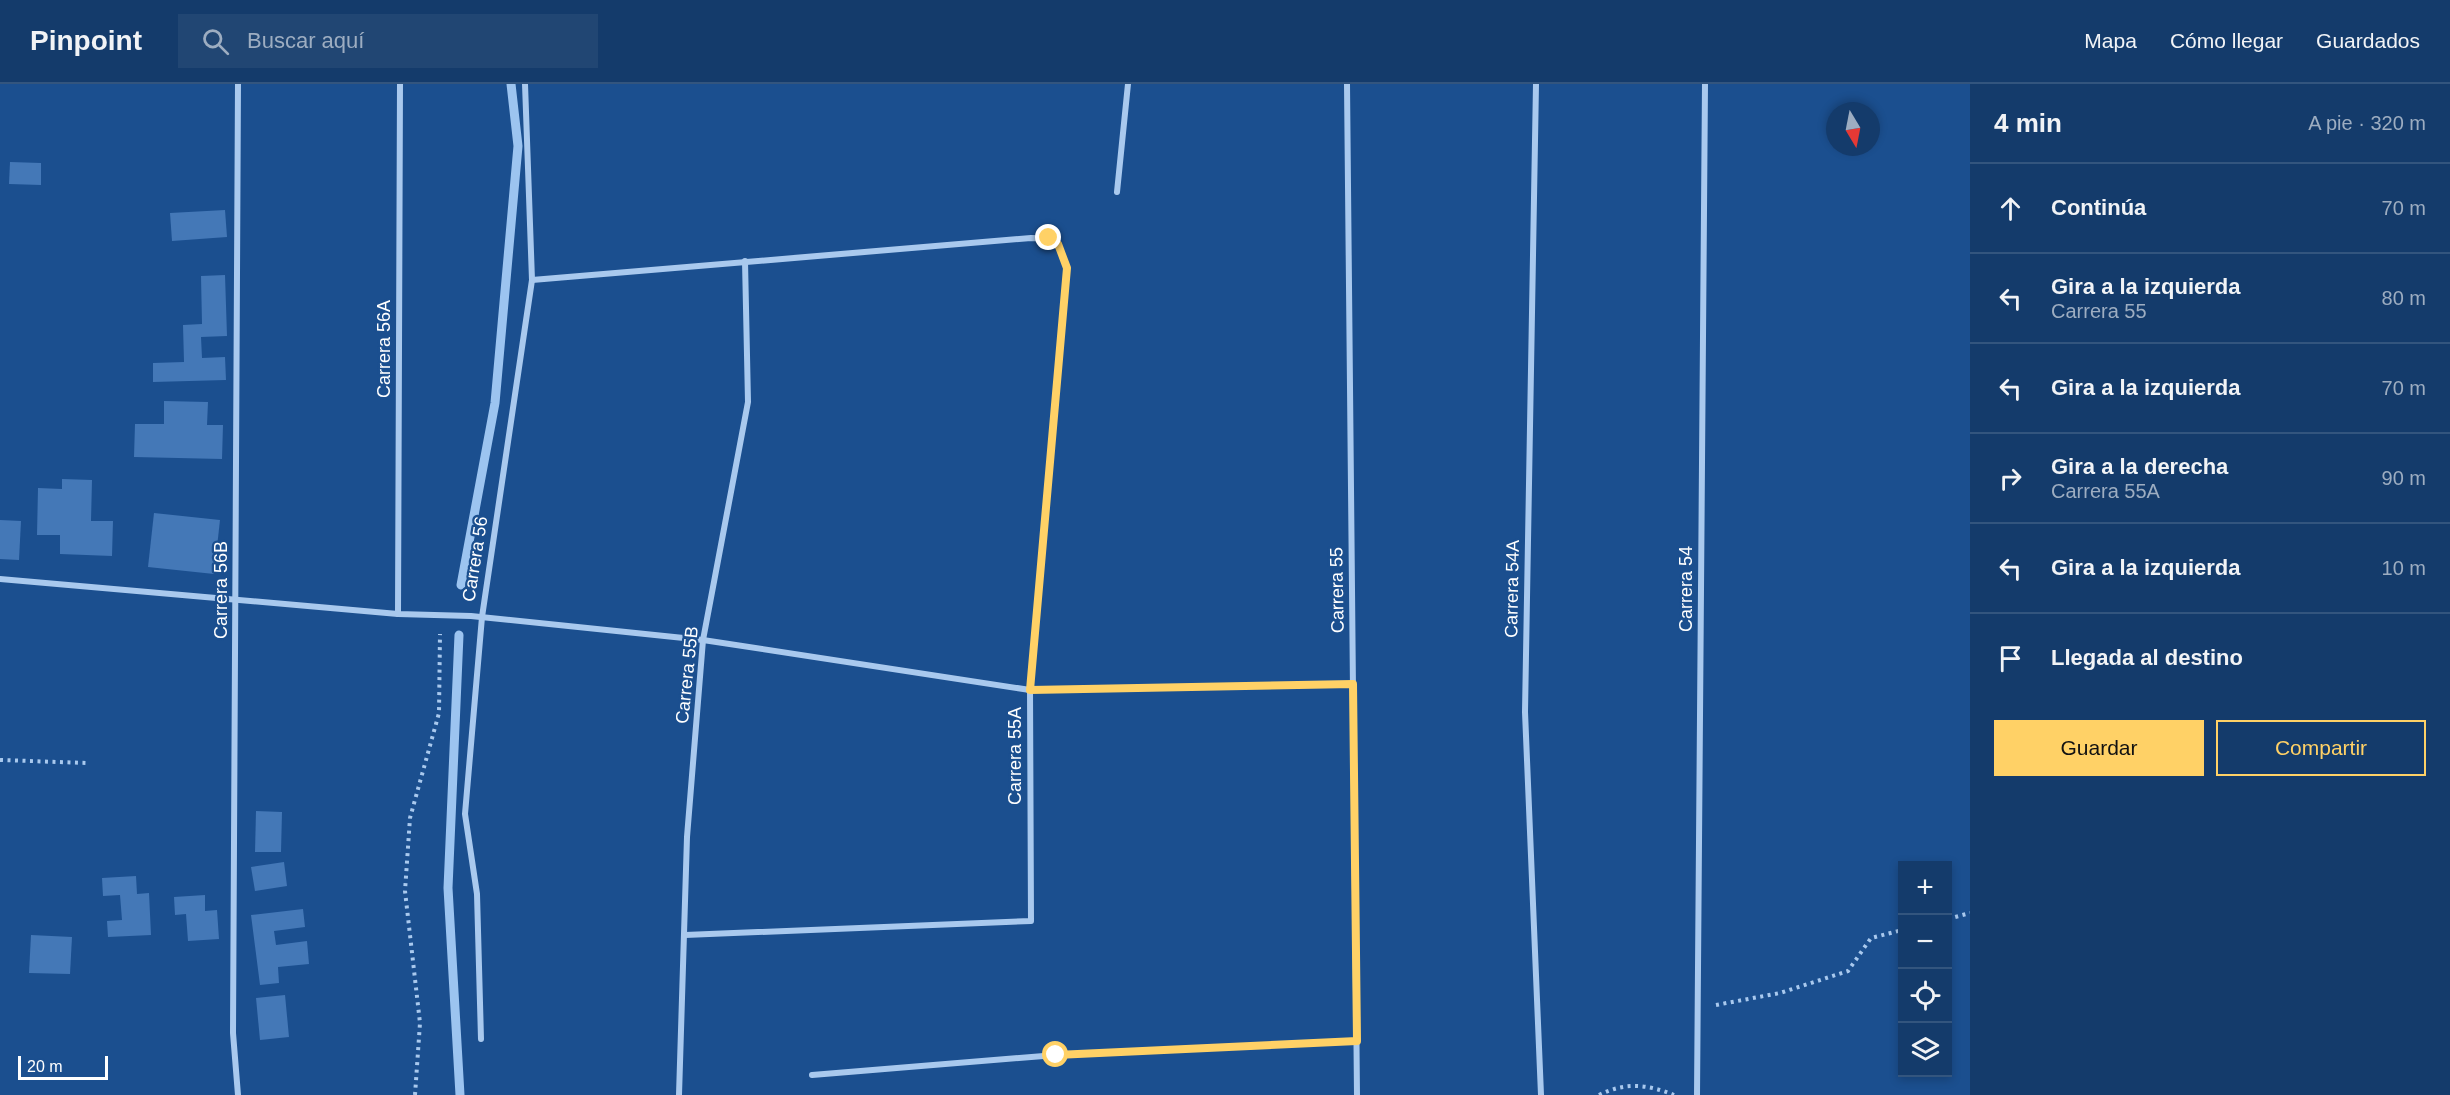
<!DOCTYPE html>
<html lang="es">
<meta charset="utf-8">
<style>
:root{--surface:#143b6b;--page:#214673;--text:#f1f3f6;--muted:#9dadc1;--line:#33557e;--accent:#ffd166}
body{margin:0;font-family:Arial,sans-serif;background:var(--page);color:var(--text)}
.controls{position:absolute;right:18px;bottom:18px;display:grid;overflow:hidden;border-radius:0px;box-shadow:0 3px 9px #0003}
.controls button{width:54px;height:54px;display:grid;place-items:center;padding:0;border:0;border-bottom:2px solid var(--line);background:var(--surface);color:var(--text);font:30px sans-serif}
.compass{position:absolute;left:1826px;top:18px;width:54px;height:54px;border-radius:50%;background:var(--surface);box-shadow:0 3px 9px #0003;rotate:170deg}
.scale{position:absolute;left:18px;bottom:15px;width:90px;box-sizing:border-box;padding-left:6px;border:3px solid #fff;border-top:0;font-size:16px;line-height:21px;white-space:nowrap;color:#fff;-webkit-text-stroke:4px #1b4f8f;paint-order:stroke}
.stop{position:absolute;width:18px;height:18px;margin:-14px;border:4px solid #ffd166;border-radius:50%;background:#fff}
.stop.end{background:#ffd166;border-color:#fff;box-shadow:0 2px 6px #0008}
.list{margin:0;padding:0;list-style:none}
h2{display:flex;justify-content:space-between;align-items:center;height:78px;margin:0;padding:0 24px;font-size:26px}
h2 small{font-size:20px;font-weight:400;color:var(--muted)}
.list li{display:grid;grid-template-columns:39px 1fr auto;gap:18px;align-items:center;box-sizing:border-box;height:90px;padding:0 24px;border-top:2px solid var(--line)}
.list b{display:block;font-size:22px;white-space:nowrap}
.list p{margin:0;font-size:20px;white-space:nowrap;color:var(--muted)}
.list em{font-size:20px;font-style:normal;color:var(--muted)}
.actions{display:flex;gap:12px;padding:18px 24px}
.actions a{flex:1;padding:14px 0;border:2px solid var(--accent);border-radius:0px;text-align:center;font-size:21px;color:var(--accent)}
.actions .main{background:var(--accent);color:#111}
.icon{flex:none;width:33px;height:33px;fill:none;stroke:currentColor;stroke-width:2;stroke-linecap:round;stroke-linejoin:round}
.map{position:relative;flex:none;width:1970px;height:1011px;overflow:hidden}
header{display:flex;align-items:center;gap:36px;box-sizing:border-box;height:84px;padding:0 30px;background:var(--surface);border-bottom:2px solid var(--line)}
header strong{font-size:28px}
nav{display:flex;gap:33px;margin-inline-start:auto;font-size:21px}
.search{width:420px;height:54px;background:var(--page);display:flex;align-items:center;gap:15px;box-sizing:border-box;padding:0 21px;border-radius:0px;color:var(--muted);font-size:22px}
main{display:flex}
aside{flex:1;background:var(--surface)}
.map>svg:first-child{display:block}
</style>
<header>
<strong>Pinpoint</strong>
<div class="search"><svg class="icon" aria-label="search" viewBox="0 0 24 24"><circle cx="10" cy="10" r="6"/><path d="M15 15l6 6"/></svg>Buscar aquí</div>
<nav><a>Mapa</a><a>Cómo llegar</a><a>Guardados</a></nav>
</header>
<main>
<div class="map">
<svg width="1970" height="1011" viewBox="0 0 1970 1011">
<rect width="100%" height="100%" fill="#1b4f8f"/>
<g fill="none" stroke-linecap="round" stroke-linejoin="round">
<g stroke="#9cc4f0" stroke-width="9">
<polyline points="461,501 495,319 518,62 511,0"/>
<polyline points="459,551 448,804 460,1011"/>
</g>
</g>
<g fill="#4478b7">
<polygon points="10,78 41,79 41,101 9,100"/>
<polygon points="225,126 227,153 172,157 170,129"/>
<polygon points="225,191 227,252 201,253 202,274 225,273 226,296 153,298 153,279 184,278 183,241 202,240 201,192"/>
<polygon points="164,317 208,318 207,341 223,341 222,375 134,373 135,340 164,340"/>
<polygon points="62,395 92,396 91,437 113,437 112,472 60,470 60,451 37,451 38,404 62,405"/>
<polygon points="154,429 220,436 214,490 148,483"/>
<polygon points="0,436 21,437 19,476 0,475"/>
<polygon points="256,727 282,728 281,768 255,768"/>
<polygon points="284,778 287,802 255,807 251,783"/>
<polygon points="136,792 137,810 149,809 151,851 108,853 107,837 122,836 120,811 103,812 102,794"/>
<polygon points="205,811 205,827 217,826 219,855 188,857 186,830 175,831 174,813"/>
<polygon points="303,825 305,843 274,847 276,861 307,857 309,880 278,883 279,899 260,901 251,831"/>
<polygon points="31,851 72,853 70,890 29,889"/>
<polygon points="285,911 289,953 260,956 256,914"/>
</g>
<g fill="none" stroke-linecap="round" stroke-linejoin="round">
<g stroke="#a9c9ee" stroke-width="4" stroke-dasharray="3 4.5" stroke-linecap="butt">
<polyline points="0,676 88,679"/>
<polyline points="1948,835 1970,829"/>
<polyline points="1716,921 1780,909 1848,887 1871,854 1902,846"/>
<polyline points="415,1011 420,939 405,807 410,734 439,629 440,550"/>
<path d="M 1599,1011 C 1625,998 1647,1000 1674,1011"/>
</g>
<g stroke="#a9c9ee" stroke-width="6">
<polyline points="1347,0 1357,1011"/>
<polyline points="1536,0 1525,628 1541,1011"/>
<polyline points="1117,108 1128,0"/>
<path d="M 532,196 L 1031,154 C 1059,154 1058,160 1067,184 L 1030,606 L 1031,837 L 685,851"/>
<polyline points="0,495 398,530 471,532 703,556 1030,606 1353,600"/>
<polyline points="398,530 400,0"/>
<polyline points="481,955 477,810 465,730 482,533 532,196 525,0"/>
<polyline points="812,991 1056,971 1357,957"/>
<polyline points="238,1011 233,949 238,0"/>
<polyline points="679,1011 687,753 703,556 748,318 745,177"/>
<polyline points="1697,1011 1705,0"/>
</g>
</g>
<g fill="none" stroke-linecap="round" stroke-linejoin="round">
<polyline stroke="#ffd166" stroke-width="8" points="1049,154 1058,160 1067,184 1030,606 1353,600 1357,957 1056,971"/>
</g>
<g text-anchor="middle" stroke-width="4.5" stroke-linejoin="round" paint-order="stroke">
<g font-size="18" fill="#fff" stroke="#1b4f8f">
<text transform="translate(384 265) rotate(-90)" y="6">Carrera 56A</text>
<text transform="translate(475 475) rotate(-81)" y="6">Carrera 56</text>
<text transform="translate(1512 505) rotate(-89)" y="6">Carrera 54A</text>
<text transform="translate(1686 505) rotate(-90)" y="6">Carrera 54</text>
<text transform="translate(221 506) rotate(-90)" y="6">Carrera 56B</text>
<text transform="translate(1337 506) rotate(-91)" y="6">Carrera 55</text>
<text transform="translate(687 591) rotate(-84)" y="6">Carrera 55B</text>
<text transform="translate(1015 672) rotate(-90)" y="6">Carrera 55A</text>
</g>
</g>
</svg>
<div class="controls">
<button>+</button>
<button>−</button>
<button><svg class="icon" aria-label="locate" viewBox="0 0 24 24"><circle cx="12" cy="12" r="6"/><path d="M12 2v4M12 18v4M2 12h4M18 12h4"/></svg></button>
<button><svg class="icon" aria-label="layers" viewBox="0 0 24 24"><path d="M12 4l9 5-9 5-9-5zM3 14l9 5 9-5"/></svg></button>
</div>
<svg class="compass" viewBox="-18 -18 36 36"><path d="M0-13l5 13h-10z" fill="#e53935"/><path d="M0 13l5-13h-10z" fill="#9dadc1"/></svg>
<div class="scale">20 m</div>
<div class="stop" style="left:1056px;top:971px"></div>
<div class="stop end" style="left:1049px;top:154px"></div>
</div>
<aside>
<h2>4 min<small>A pie · 320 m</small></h2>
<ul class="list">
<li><svg class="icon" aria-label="ahead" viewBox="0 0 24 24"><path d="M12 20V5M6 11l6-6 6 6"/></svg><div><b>Continúa</b></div><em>70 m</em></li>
<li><svg class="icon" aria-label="left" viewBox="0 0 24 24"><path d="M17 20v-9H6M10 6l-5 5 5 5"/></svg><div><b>Gira a la izquierda</b><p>Carrera 55</p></div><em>80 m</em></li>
<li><svg class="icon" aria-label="left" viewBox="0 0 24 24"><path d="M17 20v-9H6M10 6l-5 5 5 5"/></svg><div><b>Gira a la izquierda</b></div><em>70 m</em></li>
<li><svg class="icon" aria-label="right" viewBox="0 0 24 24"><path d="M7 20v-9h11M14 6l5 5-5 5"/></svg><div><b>Gira a la derecha</b><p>Carrera 55A</p></div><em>90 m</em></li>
<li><svg class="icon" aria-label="left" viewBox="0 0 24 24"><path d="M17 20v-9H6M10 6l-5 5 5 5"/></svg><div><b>Gira a la izquierda</b></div><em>10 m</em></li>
<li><svg class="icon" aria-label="arrive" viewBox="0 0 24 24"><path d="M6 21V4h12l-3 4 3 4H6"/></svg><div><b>Llegada al destino</b></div></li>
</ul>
<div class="actions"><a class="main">Guardar</a><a>Compartir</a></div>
</aside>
</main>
